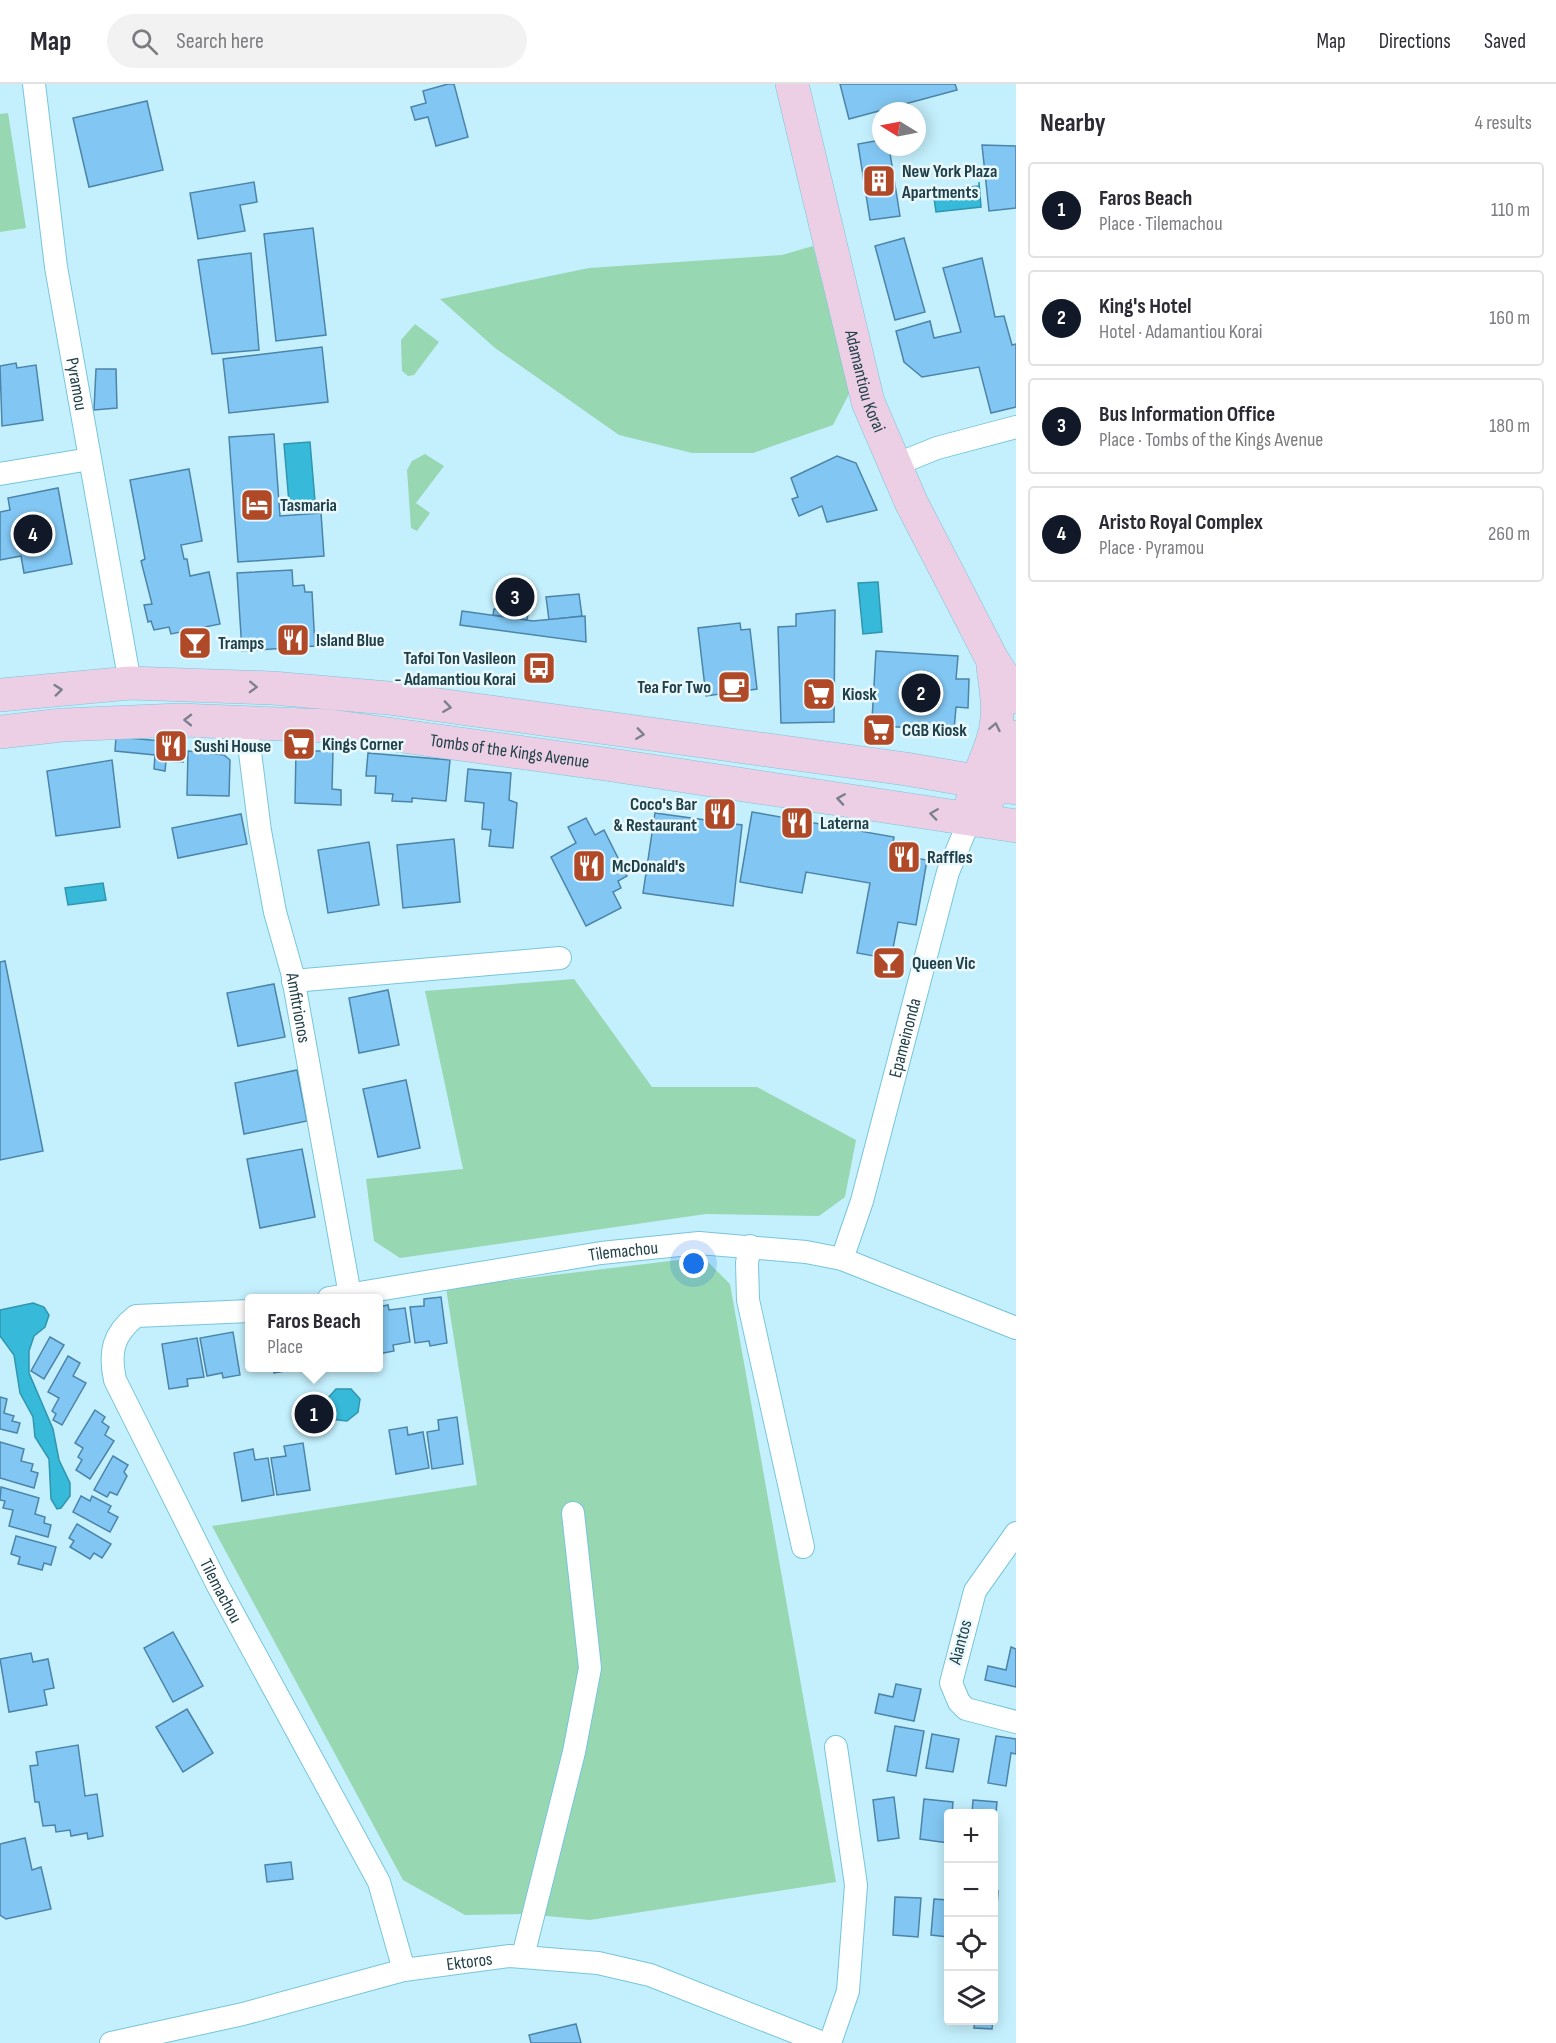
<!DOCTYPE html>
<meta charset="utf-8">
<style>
:root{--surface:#fff;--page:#f2f2f3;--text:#2b2b33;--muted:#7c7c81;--line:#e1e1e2;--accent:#111827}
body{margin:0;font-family:"Sofia Sans Condensed",sans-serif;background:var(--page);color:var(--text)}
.controls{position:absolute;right:18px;bottom:18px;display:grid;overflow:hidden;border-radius:6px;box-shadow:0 3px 15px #0003}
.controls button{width:54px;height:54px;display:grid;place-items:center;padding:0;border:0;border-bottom:2px solid var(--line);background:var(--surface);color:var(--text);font:30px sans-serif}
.compass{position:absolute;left:872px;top:18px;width:54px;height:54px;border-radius:50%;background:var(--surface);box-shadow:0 3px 15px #0003;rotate:280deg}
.you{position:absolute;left:694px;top:1180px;width:21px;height:21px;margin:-15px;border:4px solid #fff;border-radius:50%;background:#1a73e8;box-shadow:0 0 0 9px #1a73e833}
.badge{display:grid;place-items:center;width:39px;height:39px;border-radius:50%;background:var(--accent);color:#fff;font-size:20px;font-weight:700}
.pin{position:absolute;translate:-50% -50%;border:3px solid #fff;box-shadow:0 2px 6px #0006}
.popup{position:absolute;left:245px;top:1210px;width:138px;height:78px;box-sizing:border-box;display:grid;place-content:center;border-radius:6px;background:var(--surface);filter:drop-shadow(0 2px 4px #0005);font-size:20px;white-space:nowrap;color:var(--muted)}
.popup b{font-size:22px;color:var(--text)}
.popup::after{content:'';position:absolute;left:50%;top:100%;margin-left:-12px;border:12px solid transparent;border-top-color:var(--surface)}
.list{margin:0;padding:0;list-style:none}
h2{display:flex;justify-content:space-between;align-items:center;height:78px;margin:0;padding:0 24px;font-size:26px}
h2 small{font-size:20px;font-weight:400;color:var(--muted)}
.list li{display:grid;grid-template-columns:39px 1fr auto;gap:18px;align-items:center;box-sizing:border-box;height:96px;margin:0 12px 12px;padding:0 12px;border:2px solid var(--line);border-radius:6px}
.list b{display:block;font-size:22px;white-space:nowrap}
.list p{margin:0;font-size:20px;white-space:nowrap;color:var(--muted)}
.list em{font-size:20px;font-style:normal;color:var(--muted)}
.icon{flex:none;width:33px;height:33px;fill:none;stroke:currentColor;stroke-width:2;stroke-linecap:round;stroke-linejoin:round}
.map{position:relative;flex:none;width:1016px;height:1959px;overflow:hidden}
header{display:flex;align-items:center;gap:36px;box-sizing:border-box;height:84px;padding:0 30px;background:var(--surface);border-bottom:2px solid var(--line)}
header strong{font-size:28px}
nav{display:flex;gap:33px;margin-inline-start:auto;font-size:21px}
.search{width:420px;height:54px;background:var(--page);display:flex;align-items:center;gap:15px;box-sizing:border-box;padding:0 21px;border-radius:33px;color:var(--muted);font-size:22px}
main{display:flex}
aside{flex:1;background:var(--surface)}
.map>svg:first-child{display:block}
</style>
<header>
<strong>Map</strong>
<div class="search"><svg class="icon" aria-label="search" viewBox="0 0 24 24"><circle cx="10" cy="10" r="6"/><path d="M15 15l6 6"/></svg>Search here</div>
<nav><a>Map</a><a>Directions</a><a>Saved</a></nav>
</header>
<main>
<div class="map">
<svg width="1016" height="1959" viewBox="0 0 1016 1959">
<rect width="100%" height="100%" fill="#c4f0fd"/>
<g fill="#97d7b1">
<polygon points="8,29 26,144 0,148 0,30"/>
<polygon points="813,162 850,308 833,341 753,369 692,369 619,351 495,264 440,215 589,184 782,171"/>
<polygon points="415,240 439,258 414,291 408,292 402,287 401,256"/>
<polygon points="425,370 444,382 416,419 430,429 417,447 411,444 407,386 412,377"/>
<polygon points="574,895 652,1003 757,1003 856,1056 845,1113 819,1132 706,1130 400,1174 374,1157 366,1095 463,1085 425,907"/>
<polygon points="703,1173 730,1200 836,1798 590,1836 525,1830 465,1831 403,1796 212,1442 477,1401 446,1204"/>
</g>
<g fill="#37bada" stroke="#3095ae" stroke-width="1.5">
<polygon points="979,98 981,123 936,128 933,107 979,102"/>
<polygon points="310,358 315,417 289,419 284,360"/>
<polygon points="878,498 882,548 863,550 858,499"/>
<polygon points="103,799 106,816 68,821 65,804"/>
<polygon points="33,1219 44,1223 49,1231 45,1243 34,1252 29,1267 29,1289 53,1345 59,1376 70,1399 70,1412 61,1424 57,1425 51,1415 49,1375 35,1353 33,1333 20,1309 14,1271 0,1252 0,1226"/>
<polygon points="336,1305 351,1305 360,1315 358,1328 347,1337 320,1334 306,1339 296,1331 298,1317 327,1315"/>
</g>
<g fill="#82c7f3" stroke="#4b84a8" stroke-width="1.5">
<polygon points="448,0 454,0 468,53 436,62 428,33 415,36 411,23 426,19 423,7"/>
<polygon points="840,0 955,0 957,6 849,35"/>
<polygon points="147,17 163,86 89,103 73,34"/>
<polygon points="881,56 881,63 889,63 900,132 870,136 858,60"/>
<polygon points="982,61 1016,62 1016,124 989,127"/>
<polygon points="254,98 257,118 240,121 245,147 198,155 190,109"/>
<polygon points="313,144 326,251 276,257 264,150"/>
<polygon points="904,154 925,228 895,236 875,162"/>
<polygon points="251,169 259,266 212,270 198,176"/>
<polygon points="982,174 995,233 1004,232 1012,261 1016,260 1016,323 991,329 979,283 922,293 904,278 896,247 930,237 934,254 961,248 943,184"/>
<polygon points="322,263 328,318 229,329 223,275"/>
<polygon points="16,279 17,284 36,281 43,336 2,342 0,282"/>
<polygon points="96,285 116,285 117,324 94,326"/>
<polygon points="274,350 280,432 321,429 324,472 238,478 229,353"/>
<polygon points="837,372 856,379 877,426 827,438 822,422 799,432 792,415 798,413 791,394"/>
<polygon points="189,385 202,457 181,461 184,475 187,475 190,492 209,488 220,540 171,550 169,543 154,546 151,537 148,538 144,521 152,520 141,477 145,475 130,396"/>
<polygon points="58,404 72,480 24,489 21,472 0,476 0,428 10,426 8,414"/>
<polygon points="292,486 293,502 304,501 305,508 312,508 315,562 242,567 237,489"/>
<polygon points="502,497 533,502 527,536 493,531 494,525 498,525"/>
<polygon points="579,510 582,532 549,536 546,513"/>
<polygon points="835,526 834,638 781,639 778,543 796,542 796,530"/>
<polygon points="462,527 533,537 585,532 586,558 460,541"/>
<polygon points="740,539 741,546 750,545 757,605 706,612 698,544"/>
<polygon points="876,567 958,572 956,595 969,595 968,624 956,623 954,646 879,642 879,637 872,636"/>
<polygon points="116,653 185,659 183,678 166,677 165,687 154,685 155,671 115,667"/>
<polygon points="188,667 224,671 230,676 229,712 187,711"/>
<polygon points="296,667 333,667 332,705 341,706 341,721 295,719"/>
<polygon points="368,669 450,676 446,717 412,714 412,718 392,717 393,710 375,709 376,692 366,692"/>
<polygon points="112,676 120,743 56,752 47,687"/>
<polygon points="468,685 511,689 509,716 517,719 513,764 489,762 491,746 482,745 484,719 465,717"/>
<polygon points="752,728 894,753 891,770 927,776 916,841 898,838 891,875 857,869 870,799 806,788 802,809 740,798"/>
<polygon points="655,729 742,741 733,822 643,809"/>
<polygon points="241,730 247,760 178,774 172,744"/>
<polygon points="586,734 595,751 604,746 627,792 618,797 621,804 613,808 621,824 586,842 551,773 576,759 568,743"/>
<polygon points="454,755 460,818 403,824 397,761"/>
<polygon points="369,758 379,821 328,829 318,766"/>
<polygon points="5,877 43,1067 0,1076 0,878"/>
<polygon points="274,900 285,953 238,962 227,909"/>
<polygon points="388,906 399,961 359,969 349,914"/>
<polygon points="297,986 307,1037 244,1050 235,999"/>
<polygon points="406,996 420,1064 378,1073 363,1005"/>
<polygon points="302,1065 315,1133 260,1144 247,1075"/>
<polygon points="441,1213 447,1259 430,1262 429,1257 415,1259 410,1223 424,1222 424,1215"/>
<polygon points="388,1221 389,1226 405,1224 410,1258 393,1261 394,1267 378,1270 378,1223"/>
<polygon points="233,1248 240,1291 223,1294 222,1289 207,1292 200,1254"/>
<polygon points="50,1253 64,1261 44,1295 31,1287"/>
<polygon points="197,1254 204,1293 187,1295 188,1302 169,1305 162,1260"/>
<polygon points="68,1272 80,1279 73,1292 86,1299 62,1341 53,1336 56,1330 52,1327 59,1314 48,1308"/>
<polygon points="273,1284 290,1284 291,1286 274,1289"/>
<polygon points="0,1313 7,1315 4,1329 14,1332 12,1337 20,1339 17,1349 0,1345"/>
<polygon points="95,1326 105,1333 102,1338 109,1343 105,1351 114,1357 90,1395 76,1386 82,1376 78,1373 83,1364 75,1359"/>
<polygon points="457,1333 463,1380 432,1385 427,1348 439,1346 438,1336"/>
<polygon points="407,1343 408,1351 423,1348 429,1384 396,1390 389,1346"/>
<polygon points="0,1358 24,1365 21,1377 33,1380 31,1387 38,1389 34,1404 0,1394"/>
<polygon points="303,1359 310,1406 277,1411 271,1374 286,1372 284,1362"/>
<polygon points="253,1365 255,1376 268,1374 274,1411 242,1417 234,1369"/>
<polygon points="113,1372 128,1381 124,1388 127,1392 117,1411 110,1408 107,1413 94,1406"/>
<polygon points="1,1403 39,1414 35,1430 45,1433 44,1439 51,1441 48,1453 9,1442 13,1426 3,1424 5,1417 0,1416"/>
<polygon points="81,1412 90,1417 92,1412 111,1422 108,1428 118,1433 110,1448 73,1428"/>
<polygon points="77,1440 111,1460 102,1474 94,1469 90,1475 70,1463 74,1457 69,1454"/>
<polygon points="16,1452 56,1463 51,1481 44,1479 42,1486 18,1480 20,1473 11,1470"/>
<polygon points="173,1548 203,1602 173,1618 144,1564"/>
<polygon points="1011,1563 1016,1565 1016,1603 985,1596 988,1582 1006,1586"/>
<polygon points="31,1569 33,1578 48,1575 54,1604 44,1606 47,1621 9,1628 0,1575"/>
<polygon points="896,1600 921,1605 914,1637 875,1629 879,1610 893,1613"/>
<polygon points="187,1625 213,1669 183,1688 156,1643"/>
<polygon points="895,1642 924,1647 916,1692 887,1687"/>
<polygon points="932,1650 959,1655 953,1688 926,1684"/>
<polygon points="996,1652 1016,1655 1016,1670 1011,1669 1006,1702 988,1699"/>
<polygon points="78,1661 85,1712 97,1710 103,1752 88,1755 87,1749 71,1752 70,1746 56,1748 55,1741 43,1742 39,1718 35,1718 30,1682 38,1681 36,1668"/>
<polygon points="894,1713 899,1754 878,1757 873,1716"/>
<polygon points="924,1715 953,1718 952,1730 948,1730 948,1759 920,1755"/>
<polygon points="973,1716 997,1718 993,1761 993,1730 972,1730"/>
<polygon points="25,1754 32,1786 41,1783 51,1825 6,1835 0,1831 0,1760"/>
<polygon points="291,1778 293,1795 267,1798 265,1781"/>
<polygon points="993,1807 998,1807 996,1838 993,1838"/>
<polygon points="895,1813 921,1814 918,1853 893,1851"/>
<polygon points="934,1815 948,1816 948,1853 931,1851"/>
<polygon points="975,1936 993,1936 992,1945 974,1944"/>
<polygon points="576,1940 581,1959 531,1959 529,1951"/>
</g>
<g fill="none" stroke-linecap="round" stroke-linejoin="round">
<defs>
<g id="minor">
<path id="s1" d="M 34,0 L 56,183 L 130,599"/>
<polyline points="895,381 937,364 1016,343"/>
<polyline points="0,390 90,375"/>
<path id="s2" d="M 246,637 L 260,747 L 275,828 L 292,888 L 350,1211"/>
<polyline points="293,897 560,874"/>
<polyline points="750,1162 747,1179 748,1216 803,1463"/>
<path id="s3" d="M 842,1175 L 862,1117 L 948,788 L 970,735"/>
<path id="s4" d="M 329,1214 L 601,1169 L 699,1159 L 806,1168 L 842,1175 L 1016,1244"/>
<path id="s5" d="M 250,1227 L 136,1232 C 113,1250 109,1268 115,1296 L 217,1500 L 379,1798 L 404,1886"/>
<polyline points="1016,1449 975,1507 951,1599 959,1618 966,1625 1016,1638"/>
<polyline points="523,1872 574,1668 590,1584 573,1429"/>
<path id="s6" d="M 111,1959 L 243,1930 L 404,1886 L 510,1872 L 598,1879 L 650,1891 L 823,1959"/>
<polyline points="830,1959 848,1907 856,1801 836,1663"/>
</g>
<g id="secondary">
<path id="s7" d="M 792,0 L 868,318 L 911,418 L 992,575 L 1016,613"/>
<polyline points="0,611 130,599 272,604 388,614 906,685 1016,704"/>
<path id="s8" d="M 0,648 L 62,641 L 179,636 L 330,642 L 612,681 L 1016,742"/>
<path d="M 972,718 C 976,693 989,673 995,648 C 1000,626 996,605 993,583"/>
<path d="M 985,718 C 1002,698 1012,678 1016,653"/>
</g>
</defs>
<use href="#minor" stroke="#78c5da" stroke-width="24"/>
<use href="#secondary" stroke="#78c5da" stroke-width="34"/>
<use href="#minor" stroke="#fff" stroke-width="22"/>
<use href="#secondary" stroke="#edcfe5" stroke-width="33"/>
</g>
<defs><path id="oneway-chevron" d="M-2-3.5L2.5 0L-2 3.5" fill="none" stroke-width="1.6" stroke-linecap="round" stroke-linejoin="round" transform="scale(1.5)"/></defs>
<g stroke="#7c808f">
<use href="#oneway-chevron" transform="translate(253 603) rotate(2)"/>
<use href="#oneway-chevron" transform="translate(58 606) rotate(-6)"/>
<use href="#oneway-chevron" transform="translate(447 623) rotate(8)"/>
<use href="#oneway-chevron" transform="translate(188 636) rotate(-179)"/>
<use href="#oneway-chevron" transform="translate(995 643) rotate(-78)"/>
<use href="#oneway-chevron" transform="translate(640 650) rotate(8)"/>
<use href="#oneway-chevron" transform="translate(841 715) rotate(-171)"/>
<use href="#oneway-chevron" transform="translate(934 730) rotate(-172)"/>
</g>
<defs>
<symbol id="building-square" viewBox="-11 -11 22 22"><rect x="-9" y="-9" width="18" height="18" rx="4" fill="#b04927" stroke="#e9f8fc"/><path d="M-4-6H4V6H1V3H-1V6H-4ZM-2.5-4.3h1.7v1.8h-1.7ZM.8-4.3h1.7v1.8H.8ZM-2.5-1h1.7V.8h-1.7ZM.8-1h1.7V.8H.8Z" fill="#fff"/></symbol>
<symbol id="hotel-square" viewBox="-11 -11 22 22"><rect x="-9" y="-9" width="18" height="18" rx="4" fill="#b04927" stroke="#e9f8fc"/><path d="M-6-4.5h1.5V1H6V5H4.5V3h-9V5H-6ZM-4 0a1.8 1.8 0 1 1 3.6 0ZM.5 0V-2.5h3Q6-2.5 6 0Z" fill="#fff"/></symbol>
<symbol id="restaurant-square" viewBox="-11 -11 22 22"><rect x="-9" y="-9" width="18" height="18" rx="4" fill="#b04927" stroke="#e9f8fc"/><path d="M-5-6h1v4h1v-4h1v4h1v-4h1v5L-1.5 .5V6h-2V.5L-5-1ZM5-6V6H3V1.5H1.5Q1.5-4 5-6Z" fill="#fff"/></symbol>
<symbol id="bar-square" viewBox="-11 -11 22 22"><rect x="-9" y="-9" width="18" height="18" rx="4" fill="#b04927" stroke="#e9f8fc"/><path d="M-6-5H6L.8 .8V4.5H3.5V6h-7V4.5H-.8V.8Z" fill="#fff"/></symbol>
<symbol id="bus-square" viewBox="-11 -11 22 22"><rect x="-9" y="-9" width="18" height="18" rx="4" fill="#b04927" stroke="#e9f8fc"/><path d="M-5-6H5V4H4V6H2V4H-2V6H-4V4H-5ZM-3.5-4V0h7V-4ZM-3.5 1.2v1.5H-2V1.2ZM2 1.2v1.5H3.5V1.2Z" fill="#fff"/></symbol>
<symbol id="cafe-square" viewBox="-11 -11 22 22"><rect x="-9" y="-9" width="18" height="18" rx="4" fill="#b04927" stroke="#e9f8fc"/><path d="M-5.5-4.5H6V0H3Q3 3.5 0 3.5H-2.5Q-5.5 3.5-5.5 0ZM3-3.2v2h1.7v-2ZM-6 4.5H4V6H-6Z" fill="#fff"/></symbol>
<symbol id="supermarket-square" viewBox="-11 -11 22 22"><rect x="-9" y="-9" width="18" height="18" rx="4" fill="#b04927" stroke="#e9f8fc"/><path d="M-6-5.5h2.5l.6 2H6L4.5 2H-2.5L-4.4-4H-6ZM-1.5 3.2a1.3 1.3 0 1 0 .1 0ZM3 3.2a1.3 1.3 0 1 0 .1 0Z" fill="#fff"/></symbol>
</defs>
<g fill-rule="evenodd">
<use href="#building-square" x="860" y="78" width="38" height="38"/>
<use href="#hotel-square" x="238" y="402" width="38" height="38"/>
<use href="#restaurant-square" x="274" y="537" width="38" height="38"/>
<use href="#bar-square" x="176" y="540" width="38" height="38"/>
<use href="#bus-square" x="520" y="565" width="38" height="38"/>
<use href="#cafe-square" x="715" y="584" width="38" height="38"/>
<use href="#supermarket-square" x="800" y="591" width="38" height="38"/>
<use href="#supermarket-square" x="860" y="627" width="38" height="38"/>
<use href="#supermarket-square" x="280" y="641" width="38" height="38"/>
<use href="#restaurant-square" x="152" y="643" width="38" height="38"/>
<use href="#restaurant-square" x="701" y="711" width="38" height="38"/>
<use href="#restaurant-square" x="778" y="720" width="38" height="38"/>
<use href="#restaurant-square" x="885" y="754" width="38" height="38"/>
<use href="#restaurant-square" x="570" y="763" width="38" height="38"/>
<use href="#bar-square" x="870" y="860" width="38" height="38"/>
</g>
<g text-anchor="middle" stroke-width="5" stroke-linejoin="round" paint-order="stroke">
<g font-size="18" font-weight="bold" fill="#204049" stroke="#e9f8fc" text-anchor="start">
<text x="902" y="93">New York Plaza<tspan x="902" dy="21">Apartments</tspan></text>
<text x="280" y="427">Tasmaria</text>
<text x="316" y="562">Island Blue</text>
<text x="218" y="565">Tramps</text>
<text x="516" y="580" text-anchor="end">Tafoi Ton Vasileon<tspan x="516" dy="21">- Adamantiou Korai</tspan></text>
<text x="711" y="609" text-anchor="end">Tea For Two</text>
<text x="842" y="616">Kiosk</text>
<text x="902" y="652">CGB Kiosk</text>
<text x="322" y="666">Kings Corner</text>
<text x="194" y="668">Sushi House</text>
<text x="697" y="726" text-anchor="end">Coco's Bar<tspan x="697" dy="21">&amp; Restaurant</tspan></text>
<text x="820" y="745">Laterna</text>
<text x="927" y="779">Raffles</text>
<text x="612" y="788">McDonald's</text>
<text x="912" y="885">Queen Vic</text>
</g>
<g font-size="18" fill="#204049" stroke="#e9f8fc">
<text dy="6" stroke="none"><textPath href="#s7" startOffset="306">Adamantiou Korai</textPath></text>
<text dy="6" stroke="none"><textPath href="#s1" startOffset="303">Pyramou</textPath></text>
<text dy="6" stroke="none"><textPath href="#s8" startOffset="512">Tombs of the Kings Avenue</textPath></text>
<text dy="6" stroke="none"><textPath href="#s2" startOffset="292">Amfitrionos</textPath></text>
<text dy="6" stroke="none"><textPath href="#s3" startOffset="230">Epameinonda</textPath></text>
<text dy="6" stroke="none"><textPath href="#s4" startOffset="298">Tilemachou</textPath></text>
<text dy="6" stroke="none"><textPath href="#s5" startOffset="422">Tilemachou</textPath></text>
<text transform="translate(960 1558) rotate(-75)" y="6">Aiantos</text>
<text dy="6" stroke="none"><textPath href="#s6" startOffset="368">Ektoros</textPath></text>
</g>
</g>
</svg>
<div class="controls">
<button>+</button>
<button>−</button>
<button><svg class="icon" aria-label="locate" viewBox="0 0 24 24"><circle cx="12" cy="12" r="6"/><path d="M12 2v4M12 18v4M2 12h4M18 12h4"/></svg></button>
<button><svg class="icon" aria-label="layers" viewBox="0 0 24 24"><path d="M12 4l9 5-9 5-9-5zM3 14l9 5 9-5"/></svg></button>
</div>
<svg class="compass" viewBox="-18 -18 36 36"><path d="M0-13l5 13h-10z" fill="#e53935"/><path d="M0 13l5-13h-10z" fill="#7c7c81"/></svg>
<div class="you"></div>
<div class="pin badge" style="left:314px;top:1330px">1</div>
<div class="popup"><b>Faros Beach</b>Place</div>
<div class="pin badge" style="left:921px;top:609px">2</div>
<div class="pin badge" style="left:515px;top:513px">3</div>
<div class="pin badge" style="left:33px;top:450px">4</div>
</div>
<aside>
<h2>Nearby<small>4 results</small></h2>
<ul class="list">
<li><span class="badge">1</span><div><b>Faros Beach</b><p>Place · Tilemachou</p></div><em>110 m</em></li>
<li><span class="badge">2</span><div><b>King's Hotel</b><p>Hotel · Adamantiou Korai</p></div><em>160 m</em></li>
<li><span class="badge">3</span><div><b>Bus Information Office</b><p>Place · Tombs of the Kings Avenue</p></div><em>180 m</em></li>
<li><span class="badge">4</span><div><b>Aristo Royal Complex</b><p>Place · Pyramou</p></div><em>260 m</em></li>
</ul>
</aside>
</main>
